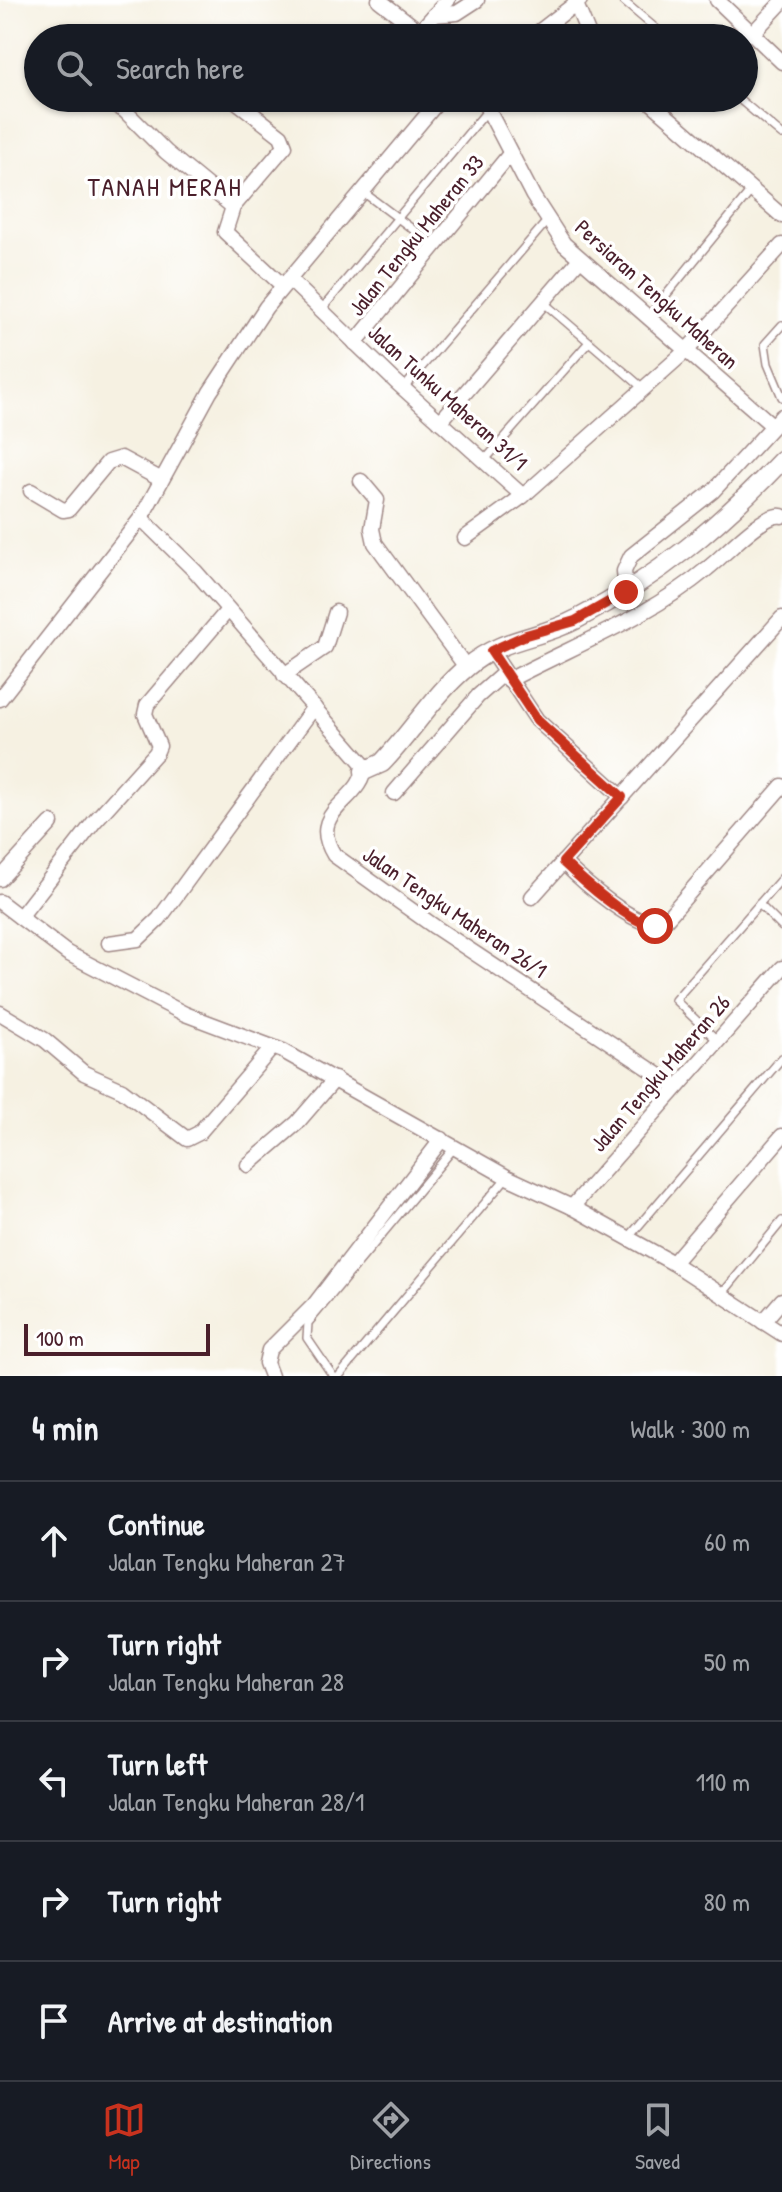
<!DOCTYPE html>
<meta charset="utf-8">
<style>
:root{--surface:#171b24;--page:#242831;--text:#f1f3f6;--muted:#9ea1a6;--line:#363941;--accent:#c8321e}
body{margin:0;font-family:"Patrick Hand",sans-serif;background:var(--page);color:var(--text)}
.scale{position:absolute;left:24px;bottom:20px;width:186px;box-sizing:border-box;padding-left:8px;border:4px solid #4a1f2b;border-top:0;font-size:22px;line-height:28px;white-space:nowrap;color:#4a1f2b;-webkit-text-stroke:6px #fff;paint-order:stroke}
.stop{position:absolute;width:24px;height:24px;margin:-18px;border:6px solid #c8321e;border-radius:50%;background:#fff}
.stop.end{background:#c8321e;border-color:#fff;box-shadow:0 2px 8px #0008}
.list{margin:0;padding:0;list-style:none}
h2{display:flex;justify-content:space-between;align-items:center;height:104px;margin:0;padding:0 32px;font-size:34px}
h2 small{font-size:26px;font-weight:400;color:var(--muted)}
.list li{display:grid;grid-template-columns:52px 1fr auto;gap:24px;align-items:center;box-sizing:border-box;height:120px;padding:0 32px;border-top:2px solid var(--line)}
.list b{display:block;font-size:30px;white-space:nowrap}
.list p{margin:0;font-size:26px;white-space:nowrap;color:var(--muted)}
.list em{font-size:26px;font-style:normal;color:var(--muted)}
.icon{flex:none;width:44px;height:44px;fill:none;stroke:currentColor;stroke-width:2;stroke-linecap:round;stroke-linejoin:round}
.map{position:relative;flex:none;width:782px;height:1376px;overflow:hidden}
.search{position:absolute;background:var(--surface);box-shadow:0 2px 6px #0004;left:24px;right:24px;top:24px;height:88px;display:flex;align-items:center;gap:20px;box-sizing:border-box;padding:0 28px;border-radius:44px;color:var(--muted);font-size:30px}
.sheet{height:704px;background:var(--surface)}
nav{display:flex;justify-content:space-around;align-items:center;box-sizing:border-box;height:112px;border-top:2px solid var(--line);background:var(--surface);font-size:22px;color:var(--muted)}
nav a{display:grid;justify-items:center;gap:4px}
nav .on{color:var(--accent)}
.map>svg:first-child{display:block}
</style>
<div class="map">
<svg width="782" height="1376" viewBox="0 0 782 1376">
<rect width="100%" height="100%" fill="#fff"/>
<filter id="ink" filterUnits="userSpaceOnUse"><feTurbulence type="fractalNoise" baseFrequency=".0125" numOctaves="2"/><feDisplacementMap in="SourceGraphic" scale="16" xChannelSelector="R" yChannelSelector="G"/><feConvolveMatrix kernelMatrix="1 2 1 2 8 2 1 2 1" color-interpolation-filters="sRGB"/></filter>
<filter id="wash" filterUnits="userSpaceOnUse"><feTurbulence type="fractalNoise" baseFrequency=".006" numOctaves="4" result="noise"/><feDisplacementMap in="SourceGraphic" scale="32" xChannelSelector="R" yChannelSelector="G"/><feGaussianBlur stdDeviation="1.8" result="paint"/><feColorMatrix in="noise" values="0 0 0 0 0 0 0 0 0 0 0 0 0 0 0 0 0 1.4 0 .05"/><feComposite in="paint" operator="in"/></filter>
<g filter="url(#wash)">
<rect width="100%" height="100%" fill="#f6f1e2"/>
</g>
<g filter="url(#ink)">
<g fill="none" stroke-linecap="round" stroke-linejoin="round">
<defs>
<g id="service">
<polyline points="622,0 667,38"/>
<polyline points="738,98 782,135"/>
<polyline points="363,192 435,246"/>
<polyline points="543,302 644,389"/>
<polyline points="321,310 487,111"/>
<polyline points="649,316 751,191"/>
<polyline points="782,325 765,344 768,364 782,397"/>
<polyline points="403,389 547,221"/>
<polyline points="484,461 589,342"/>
<polyline points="759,904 782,927"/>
<polyline points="718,1041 675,1000 782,878"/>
<polyline points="629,1237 782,1058"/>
<polyline points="722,1294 782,1221"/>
<polyline points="333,1376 307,1338 308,1323 454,1148"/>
<polyline points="339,1376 507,1177"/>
</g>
<g id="minor">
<polyline points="379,0 428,38"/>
<polyline points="717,0 782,62"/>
<polyline points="576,4 590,38"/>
<polyline points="434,15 457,13 477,0"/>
<polyline points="419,32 448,0"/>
<polyline points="752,34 782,2"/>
<polyline points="531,38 580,0"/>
<polyline points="103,98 125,111 166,152 233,207"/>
<polyline points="232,98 281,136 285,146 233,207 225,232 283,286"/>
<polyline points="482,98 533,196 564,244 773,426"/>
<polyline points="646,98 782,216"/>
<polyline points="289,279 395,381 523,496"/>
<polyline points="355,343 510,154"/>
<polyline points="440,422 579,260"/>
<polyline points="361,481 377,500 372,529 375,543 466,667"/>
<polyline points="31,491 63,510 69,509 108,462 121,458 160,479"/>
<path d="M 141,518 L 196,572 L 364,765 C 365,802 305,808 334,855 L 435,927 L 677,1087"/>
<polyline points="465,538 523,496 687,350 782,245"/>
<polyline points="626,592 624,571 631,556 713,491 782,416"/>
<polyline points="491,651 537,720 622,797"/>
<polyline points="284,675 325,647 336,612"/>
<path d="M 509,680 C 577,644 648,618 708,568 C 724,556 763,512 782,516"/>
<polyline points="0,699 141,518 210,392 266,307 441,98"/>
<polyline points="394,793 478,696 503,674"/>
<path d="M 563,862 C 580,879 639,932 662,924 L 782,786"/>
<polyline points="0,879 51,823"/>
<polyline points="532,897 782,618"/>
<polyline points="0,902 67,953 185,1014 283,1051 507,1177 572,1207 673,1263 782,1334"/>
<polyline points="20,917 94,822 156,753 159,746 145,714 147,705 228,610"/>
<polyline points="109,943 138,939 159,919 314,707"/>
<polyline points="0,1013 45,1040 84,1073 122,1090 187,1139 199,1133 273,1047"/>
<polyline points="248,1165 297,1123 335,1079"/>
<polyline points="572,1207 782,968"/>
<polyline points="673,1263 782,1136"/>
<polyline points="763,1322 782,1300"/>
<polyline points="271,1376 266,1363 269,1350 314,1305 442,1139"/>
</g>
<path id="tertiary" d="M 364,771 L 382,763 C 411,733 435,693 467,667 C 502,637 540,639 577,619 C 659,577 720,525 782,460"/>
</defs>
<use href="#service" stroke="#a08886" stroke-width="10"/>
<use href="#minor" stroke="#a08886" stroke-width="17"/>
<use href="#tertiary" stroke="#a08886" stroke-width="21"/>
<use href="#service" stroke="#fff" stroke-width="7"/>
<use href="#minor" stroke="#fff" stroke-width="14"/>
<use href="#tertiary" stroke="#fff" stroke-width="18"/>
</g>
</g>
<g fill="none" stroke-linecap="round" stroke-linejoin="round" filter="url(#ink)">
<path stroke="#c8321e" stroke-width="10" d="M 626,592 L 575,621 L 526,635 L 491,651 L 537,720 L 622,797 L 563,862 C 581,879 632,925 655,926"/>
</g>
<g text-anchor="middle" stroke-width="7" stroke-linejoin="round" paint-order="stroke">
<g font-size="22" fill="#4a1f2b" stroke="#fff">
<text transform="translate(416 235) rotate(-51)" y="8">Jalan Tengku Maheran 33</text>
<text transform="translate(657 294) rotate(42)" y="8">Persiaran Tengku Maheran</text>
<text transform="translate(448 397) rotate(42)" y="8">Jalan Tunku Maheran 31/1</text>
<text transform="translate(455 912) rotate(34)" y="8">Jalan Tengku Maheran 26/1</text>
<text transform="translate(660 1073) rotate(-49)" y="8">Jalan Tengku Maheran 26</text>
</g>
<g font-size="26" letter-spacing="2" fill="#4a1f2b" stroke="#fff">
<text x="165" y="196">TANAH MERAH</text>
</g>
</g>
</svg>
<div class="scale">100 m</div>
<div class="stop" style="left:655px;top:926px"></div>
<div class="stop end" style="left:626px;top:592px"></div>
<div class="search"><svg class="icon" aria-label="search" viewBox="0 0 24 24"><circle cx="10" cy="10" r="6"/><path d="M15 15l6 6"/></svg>Search here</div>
</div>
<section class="sheet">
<h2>4 min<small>Walk · 300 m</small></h2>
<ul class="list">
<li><svg class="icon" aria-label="ahead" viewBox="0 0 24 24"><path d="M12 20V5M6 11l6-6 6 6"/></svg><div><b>Continue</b><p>Jalan Tengku Maheran 27</p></div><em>60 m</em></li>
<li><svg class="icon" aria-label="right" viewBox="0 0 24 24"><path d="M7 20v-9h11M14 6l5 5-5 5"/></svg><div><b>Turn right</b><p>Jalan Tengku Maheran 28</p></div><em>50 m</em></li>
<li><svg class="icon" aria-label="left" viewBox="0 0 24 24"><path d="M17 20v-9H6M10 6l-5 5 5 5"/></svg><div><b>Turn left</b><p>Jalan Tengku Maheran 28/1</p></div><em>110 m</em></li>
<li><svg class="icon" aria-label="right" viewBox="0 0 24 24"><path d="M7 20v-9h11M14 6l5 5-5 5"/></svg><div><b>Turn right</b></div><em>80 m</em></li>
<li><svg class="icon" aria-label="arrive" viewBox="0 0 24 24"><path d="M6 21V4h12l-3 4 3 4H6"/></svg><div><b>Arrive at destination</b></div></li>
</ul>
</section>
<nav>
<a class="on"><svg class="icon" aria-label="map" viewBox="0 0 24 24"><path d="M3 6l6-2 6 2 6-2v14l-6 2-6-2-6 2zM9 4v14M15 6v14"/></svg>Map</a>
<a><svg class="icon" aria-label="directions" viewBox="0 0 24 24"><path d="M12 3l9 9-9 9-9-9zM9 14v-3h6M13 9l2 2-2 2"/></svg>Directions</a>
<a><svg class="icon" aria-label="saved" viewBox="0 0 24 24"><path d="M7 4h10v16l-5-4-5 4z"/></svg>Saved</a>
</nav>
